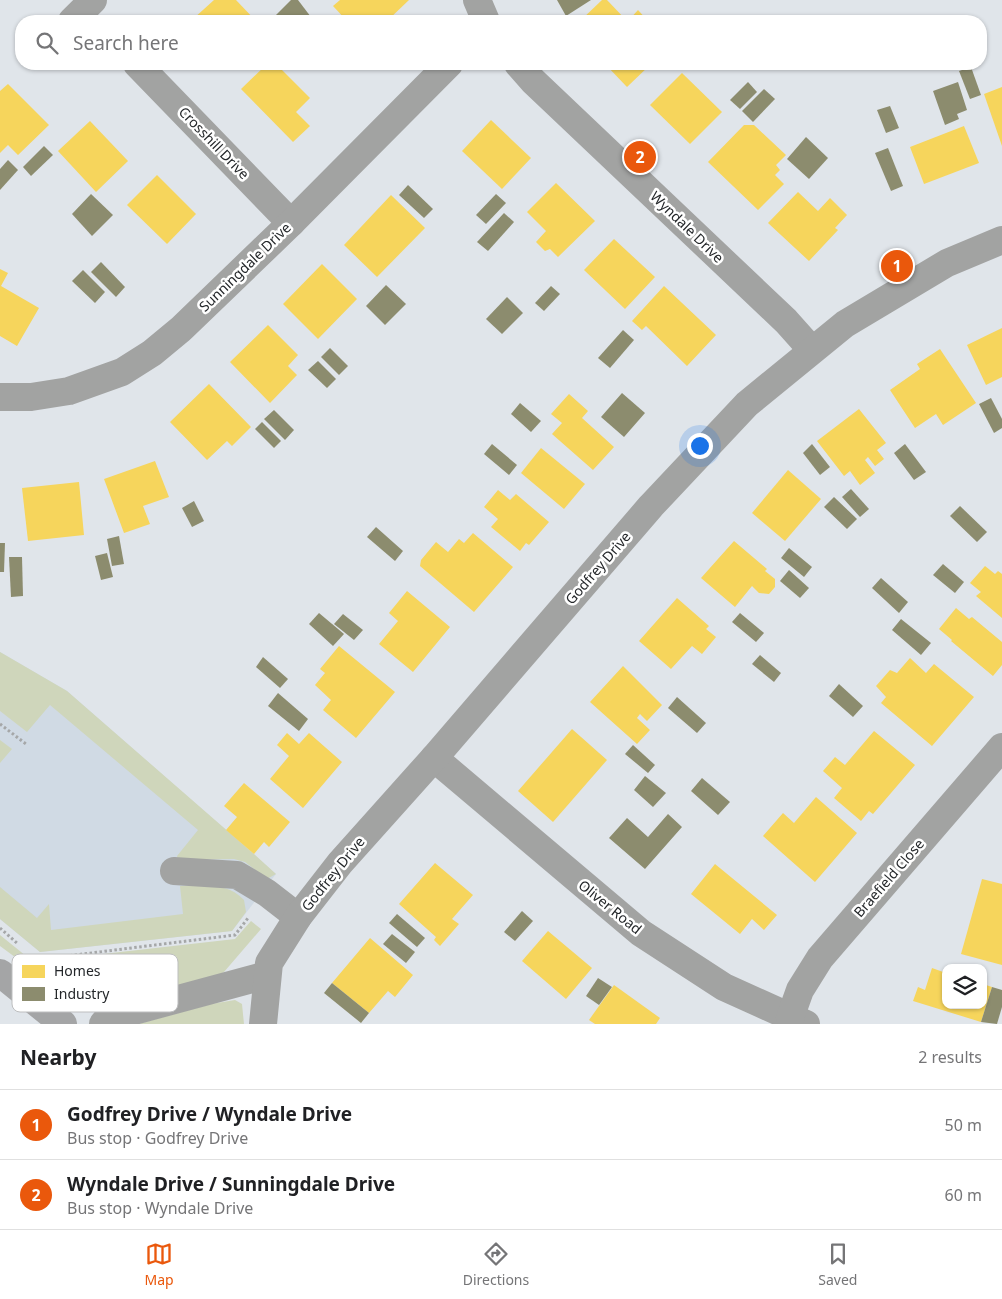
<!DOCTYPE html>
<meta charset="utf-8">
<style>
:root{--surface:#fff;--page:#f2f2f2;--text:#202124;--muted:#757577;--line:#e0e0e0;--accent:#ea580c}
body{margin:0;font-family:"Noto Sans",sans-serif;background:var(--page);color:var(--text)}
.controls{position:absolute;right:15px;bottom:15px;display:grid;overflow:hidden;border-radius:10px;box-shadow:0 1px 4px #0004}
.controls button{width:45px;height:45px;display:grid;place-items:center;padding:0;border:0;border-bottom:1px solid var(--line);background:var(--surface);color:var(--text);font:25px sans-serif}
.you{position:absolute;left:699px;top:445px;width:18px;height:18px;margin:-12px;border:4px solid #fff;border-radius:50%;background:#1a73e8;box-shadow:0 0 0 8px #1a73e833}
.badge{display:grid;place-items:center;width:32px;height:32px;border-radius:50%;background:var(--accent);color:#fff;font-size:16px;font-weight:700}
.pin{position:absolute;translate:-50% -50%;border:2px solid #fff;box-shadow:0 1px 5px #0006}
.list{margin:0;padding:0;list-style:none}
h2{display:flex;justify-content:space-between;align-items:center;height:65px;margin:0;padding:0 20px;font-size:21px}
h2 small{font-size:16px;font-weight:400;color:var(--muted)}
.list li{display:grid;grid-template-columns:32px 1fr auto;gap:15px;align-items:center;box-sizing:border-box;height:70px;padding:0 20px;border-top:1px solid var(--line)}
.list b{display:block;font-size:19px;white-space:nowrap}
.list p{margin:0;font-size:16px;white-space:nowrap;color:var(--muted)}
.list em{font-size:16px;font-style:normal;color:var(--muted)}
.icon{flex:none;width:28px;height:28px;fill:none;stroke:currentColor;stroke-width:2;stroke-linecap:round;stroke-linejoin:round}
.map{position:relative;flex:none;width:1002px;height:1024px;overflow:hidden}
.search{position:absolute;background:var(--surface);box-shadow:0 1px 4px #0004;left:15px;right:15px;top:15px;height:55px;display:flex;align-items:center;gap:12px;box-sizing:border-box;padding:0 18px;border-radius:20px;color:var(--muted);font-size:19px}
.sheet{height:205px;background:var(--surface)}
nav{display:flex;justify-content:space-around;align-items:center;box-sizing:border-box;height:70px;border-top:1px solid var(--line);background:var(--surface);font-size:14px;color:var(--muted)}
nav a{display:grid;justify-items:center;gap:2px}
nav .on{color:var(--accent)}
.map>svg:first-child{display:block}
</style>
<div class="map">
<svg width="1002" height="1024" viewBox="0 0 1002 1024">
<rect width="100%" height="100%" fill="#e0e5ea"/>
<polygon fill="#d0dae4" points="0,652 67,691 276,874 232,931 40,952 0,919"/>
<g fill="#cfd6bb">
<polygon points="0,652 67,691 254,854 276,874 267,879 245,862 234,859 178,860 177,856 198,830 50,705 27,732 0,711"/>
<polygon points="0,740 12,749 0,763"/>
<path d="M 180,886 C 203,886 227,882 244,900 L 246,912 L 232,931 L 40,952 L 0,919 L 0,887 L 37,918 L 49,904 L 51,930 L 183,914 Z"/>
<polygon points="251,921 261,929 224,972 211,979 122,1001 86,1006 74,1003 34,971 41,961 235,939"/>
<polygon points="0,935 26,956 26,961 23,963 0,946"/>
<polygon points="235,1000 242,1004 244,1024 138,1024 211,1004"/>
</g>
<g fill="#f6d55c">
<polygon points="214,0 236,0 256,21 195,21 193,19"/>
<polygon points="340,0 409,0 387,21 347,21 333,6"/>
<polygon points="602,0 607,0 627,21 580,21"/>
<polygon points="638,10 648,21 628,21"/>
<polygon points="267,64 276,64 310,98 296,112 310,126 293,142 241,89"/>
<polygon points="605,64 651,64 627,87"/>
<polygon points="682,73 722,112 690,144 650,105"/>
<polygon points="8,84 49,125 18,155 8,145 0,153 0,91"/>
<polygon points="1002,87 1002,146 984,94"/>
<polygon points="491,120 531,158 502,189 462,151"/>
<polygon points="90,121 128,161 96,192 58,151"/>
<polygon points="744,125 754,125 786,155 776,165 780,170 775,175 784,184 758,210 708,162"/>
<polygon points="964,126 979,163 924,184 910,147"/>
<polygon points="157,175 196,214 167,244 127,205"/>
<polygon points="556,183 595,221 558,257 550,249 545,251 536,242 546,231 527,212"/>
<polygon points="798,192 818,211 830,198 847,215 835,228 838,230 809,261 768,223"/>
<polygon points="391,195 425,228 377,277 344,245"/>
<polygon points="614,239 655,277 625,309 584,270"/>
<polygon points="322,264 357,299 318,339 283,304"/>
<polygon points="0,269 8,273 1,286 39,308 17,346 0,336"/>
<polygon points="664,286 716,335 687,366 646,326 642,330 632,321"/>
<polygon points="268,325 298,355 288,366 297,375 270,403 230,362"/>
<polygon points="1002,328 1002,377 986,385 967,345"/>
<polygon points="940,349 976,403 943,425 936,414 915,428 890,390 920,369 917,364"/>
<polygon points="209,384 251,427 232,446 227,441 207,460 170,422"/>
<polygon points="569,394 588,411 582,418 614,447 593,470 552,434 562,423 551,414"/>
<polygon points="859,409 886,443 877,450 884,459 875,466 868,457 865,460 875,473 860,485 850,471 844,476 817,441"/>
<polygon points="541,448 585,484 564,509 521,473"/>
<polygon points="155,461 169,497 143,506 150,524 124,533 104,479"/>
<polygon points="788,470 821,499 785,541 752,513"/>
<polygon points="79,482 84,535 28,541 22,488"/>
<polygon points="498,490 510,500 516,494 549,522 529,545 526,543 520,551 491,527 498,519 484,507"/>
<polygon points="473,533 513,567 474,612 420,566 421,560 436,542 448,552 459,539 464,543"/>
<polygon points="734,541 767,569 765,571 775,579 775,587 769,594 759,593 752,586 735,607 701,578"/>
<polygon points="985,566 995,574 998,571 1002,574 1002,618 976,596 981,592 970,583"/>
<polygon points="407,591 450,627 413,672 379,644 398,621 389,613"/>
<polygon points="677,598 709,626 706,629 716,637 702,654 692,646 671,669 639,641"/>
<polygon points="956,608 969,619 972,617 1002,642 1002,665 993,676 951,641 952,640 939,629"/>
<polygon points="339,646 395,692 356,738 323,710 331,700 315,685 325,673 320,669"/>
<polygon points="910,658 926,673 934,664 974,697 932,746 881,703 886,697 876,686 890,670 897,673"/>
<polygon points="623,666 662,705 647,721 640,714 637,718 650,730 637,744 590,702"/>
<polygon points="572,729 607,760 553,822 518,791"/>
<polygon points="874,731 915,765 873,814 869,811 861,821 834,798 842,788 823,771 835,757 845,765"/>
<polygon points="287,733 299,744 309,733 342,762 303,808 270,779 289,756 277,745"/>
<polygon points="244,783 290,822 269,847 264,842 254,854 226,830 237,817 224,806"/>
<polygon points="816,797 857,833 815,882 763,836 783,813 794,823"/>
<polygon points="435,863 473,895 452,919 459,924 440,946 434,940 436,937 399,904"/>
<polygon points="715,864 777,915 764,930 752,919 740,934 691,894"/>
<polygon points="982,879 1002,884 1002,965 961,954"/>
<polygon points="548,931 592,968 566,999 522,961"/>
<polygon points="370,938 413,975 395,997 388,991 369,1013 332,983"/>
<polygon points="932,968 946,973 946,1005 983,1005 983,984 992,987 981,1022 913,1001 918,987 925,990"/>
<polygon points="614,985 660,1018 656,1024 595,1024 589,1020"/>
</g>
<g fill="#8c8c6e">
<polygon points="291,0 298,0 314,21 276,21 273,18"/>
<polygon points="557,0 591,0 566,16"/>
<polygon points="971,67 981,95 970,99 959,71"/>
<polygon points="748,82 757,92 740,109 730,100"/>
<polygon points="958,82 967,110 957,114 959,119 945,125 933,91"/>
<polygon points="764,89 775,99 753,122 742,111"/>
<polygon points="890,106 899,128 886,133 877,110"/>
<polygon points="806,137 828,158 809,179 787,159"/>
<polygon points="44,146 53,155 31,176 23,167"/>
<polygon points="888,148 903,186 891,191 875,153"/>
<polygon points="8,160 18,170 0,190 0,169"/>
<polygon points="408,185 433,209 424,218 399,195"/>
<polygon points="91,194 113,215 92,236 72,214"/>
<polygon points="496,194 506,203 486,224 476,215"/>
<polygon points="504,213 514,222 488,251 477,242"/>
<polygon points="101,262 125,287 116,297 91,272"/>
<polygon points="83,270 105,292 95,303 72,281"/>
<polygon points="386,285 406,304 385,325 366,306"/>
<polygon points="551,286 560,294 544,311 535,303"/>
<polygon points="507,297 523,313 502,334 486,319"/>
<polygon points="623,330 634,340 610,368 598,358"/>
<polygon points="330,348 348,366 339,375 321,357"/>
<polygon points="318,361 336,379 327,388 308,370"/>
<polygon points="622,393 645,413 624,437 601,417"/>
<polygon points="991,398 1002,419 1002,428 994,433 979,404"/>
<polygon points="520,403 541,421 531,432 511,414"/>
<polygon points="274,410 294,430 285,440 264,419"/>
<polygon points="262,422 281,441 274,448 255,429"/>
<polygon points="492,444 517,465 509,475 484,454"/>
<polygon points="812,444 830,467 820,475 803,453"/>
<polygon points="905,444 926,472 914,480 894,453"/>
<polygon points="851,489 869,509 860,517 842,497"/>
<polygon points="834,497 857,519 847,529 824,507"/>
<polygon points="194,501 204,521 192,527 182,508"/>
<polygon points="960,506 987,532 977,542 950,516"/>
<polygon points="376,527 403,551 395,561 367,537"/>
<polygon points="119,536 124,564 112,566 107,539"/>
<polygon points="0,543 5,543 4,572 0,572"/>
<polygon points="789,548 812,567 804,577 781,558"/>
<polygon points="107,553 113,577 101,580 95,556"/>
<polygon points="9,557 22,557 23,596 11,597"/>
<polygon points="943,564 964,582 955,593 933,575"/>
<polygon points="789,570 809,588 800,598 780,581"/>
<polygon points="881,578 908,602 899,613 872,588"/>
<polygon points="319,613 344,634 333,646 309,624"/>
<polygon points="740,613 764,633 756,642 732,622"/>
<polygon points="343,614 363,630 354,640 334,624"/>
<polygon points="901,619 931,643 921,655 892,630"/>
<polygon points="760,655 781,673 774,682 752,664"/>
<polygon points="263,657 288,679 280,688 256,667"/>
<polygon points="839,684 863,706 853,717 829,696"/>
<polygon points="278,693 308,719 299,731 268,706"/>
<polygon points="677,697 706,723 697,733 668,708"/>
<polygon points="633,745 655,765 648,773 625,754"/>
<polygon points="645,776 666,793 653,807 634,790"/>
<polygon points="702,778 730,802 718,815 691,791"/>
<polygon points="668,814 682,827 645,869 609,838 627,818 648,837"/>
<polygon points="522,911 533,921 515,941 504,932"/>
<polygon points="397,914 425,938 417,947 389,923"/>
<polygon points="392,934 415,952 406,963 383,944"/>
<polygon points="598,978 612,987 599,1005 586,996"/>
<polygon points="332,983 369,1013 361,1023 324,993"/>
<polygon points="992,987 1002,990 1002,1007 997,1024 981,1022"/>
</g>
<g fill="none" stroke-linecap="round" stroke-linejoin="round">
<g stroke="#a5a7a8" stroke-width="3" stroke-dasharray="2.5 2.5" stroke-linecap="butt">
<polyline points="0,724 26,744"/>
<polyline points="0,928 18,944"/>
<polyline points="35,960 235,935 248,918"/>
</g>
<g stroke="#a2a3a2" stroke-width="28">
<polyline points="477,0 486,21"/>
<polyline points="72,21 93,0"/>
<polyline points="137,64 291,223"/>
<polyline points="518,64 533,81 786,321 811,349"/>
<polyline points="0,397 31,397 69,391 122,372 152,353 181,329 291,223 449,64"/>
<polyline points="434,758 641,933 724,987 806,1024"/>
<polyline points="174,871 237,875 267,893 298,917"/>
<polyline points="790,1018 800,990 820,958 1002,747"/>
<polyline points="103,1024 108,1018 267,975"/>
<polyline points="263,1024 269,963 298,917 340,863 434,758 651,506 747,404 845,324 947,263 1002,240"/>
</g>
<polyline stroke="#a4a5a6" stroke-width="28" points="0,973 63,1024"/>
</g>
<g text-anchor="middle" stroke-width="5" stroke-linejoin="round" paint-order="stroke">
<g font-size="14" fill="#24272a" stroke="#fff">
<text transform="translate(214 143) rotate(46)" y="5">Crosshill Drive</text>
<text transform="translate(687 227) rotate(44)" y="5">Wyndale Drive</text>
<text transform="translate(245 267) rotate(-44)" y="5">Sunningdale Drive</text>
<text transform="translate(598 568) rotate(-49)" y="5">Godfrey Drive</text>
<text transform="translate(333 874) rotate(-51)" y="5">Godfrey Drive</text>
<text transform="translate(889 878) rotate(-49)" y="5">Braefield Close</text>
<text transform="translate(610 907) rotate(39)" y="5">Oliver Road</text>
</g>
</g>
<rect x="12" y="954" width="166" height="58" rx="8" fill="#fff" stroke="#bdbebf" stroke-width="1"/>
<rect x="22" y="965" width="23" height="13" fill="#f6d55c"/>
<rect x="22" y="987" width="23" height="14" fill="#8c8c6e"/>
<g font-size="14" fill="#24272a">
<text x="54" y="976">Homes</text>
<text x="54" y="999">Industry</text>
</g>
</svg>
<div class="controls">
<button><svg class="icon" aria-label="layers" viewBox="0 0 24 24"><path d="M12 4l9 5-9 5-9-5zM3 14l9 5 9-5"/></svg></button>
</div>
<div class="you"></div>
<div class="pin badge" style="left:897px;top:266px">1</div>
<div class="pin badge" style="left:640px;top:157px">2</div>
<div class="search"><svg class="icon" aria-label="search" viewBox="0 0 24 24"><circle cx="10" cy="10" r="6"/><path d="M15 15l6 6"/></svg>Search here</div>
</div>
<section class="sheet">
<h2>Nearby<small>2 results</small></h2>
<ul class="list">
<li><span class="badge">1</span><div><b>Godfrey Drive / Wyndale Drive</b><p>Bus stop · Godfrey Drive</p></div><em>50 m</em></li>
<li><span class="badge">2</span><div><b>Wyndale Drive / Sunningdale Drive</b><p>Bus stop · Wyndale Drive</p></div><em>60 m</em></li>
</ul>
</section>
<nav>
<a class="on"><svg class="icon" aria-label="map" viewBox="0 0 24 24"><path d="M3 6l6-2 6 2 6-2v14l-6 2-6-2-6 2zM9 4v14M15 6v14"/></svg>Map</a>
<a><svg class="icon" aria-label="directions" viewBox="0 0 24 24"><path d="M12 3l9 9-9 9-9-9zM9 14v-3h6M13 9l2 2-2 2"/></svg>Directions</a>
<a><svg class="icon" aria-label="saved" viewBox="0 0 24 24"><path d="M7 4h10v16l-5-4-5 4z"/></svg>Saved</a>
</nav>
